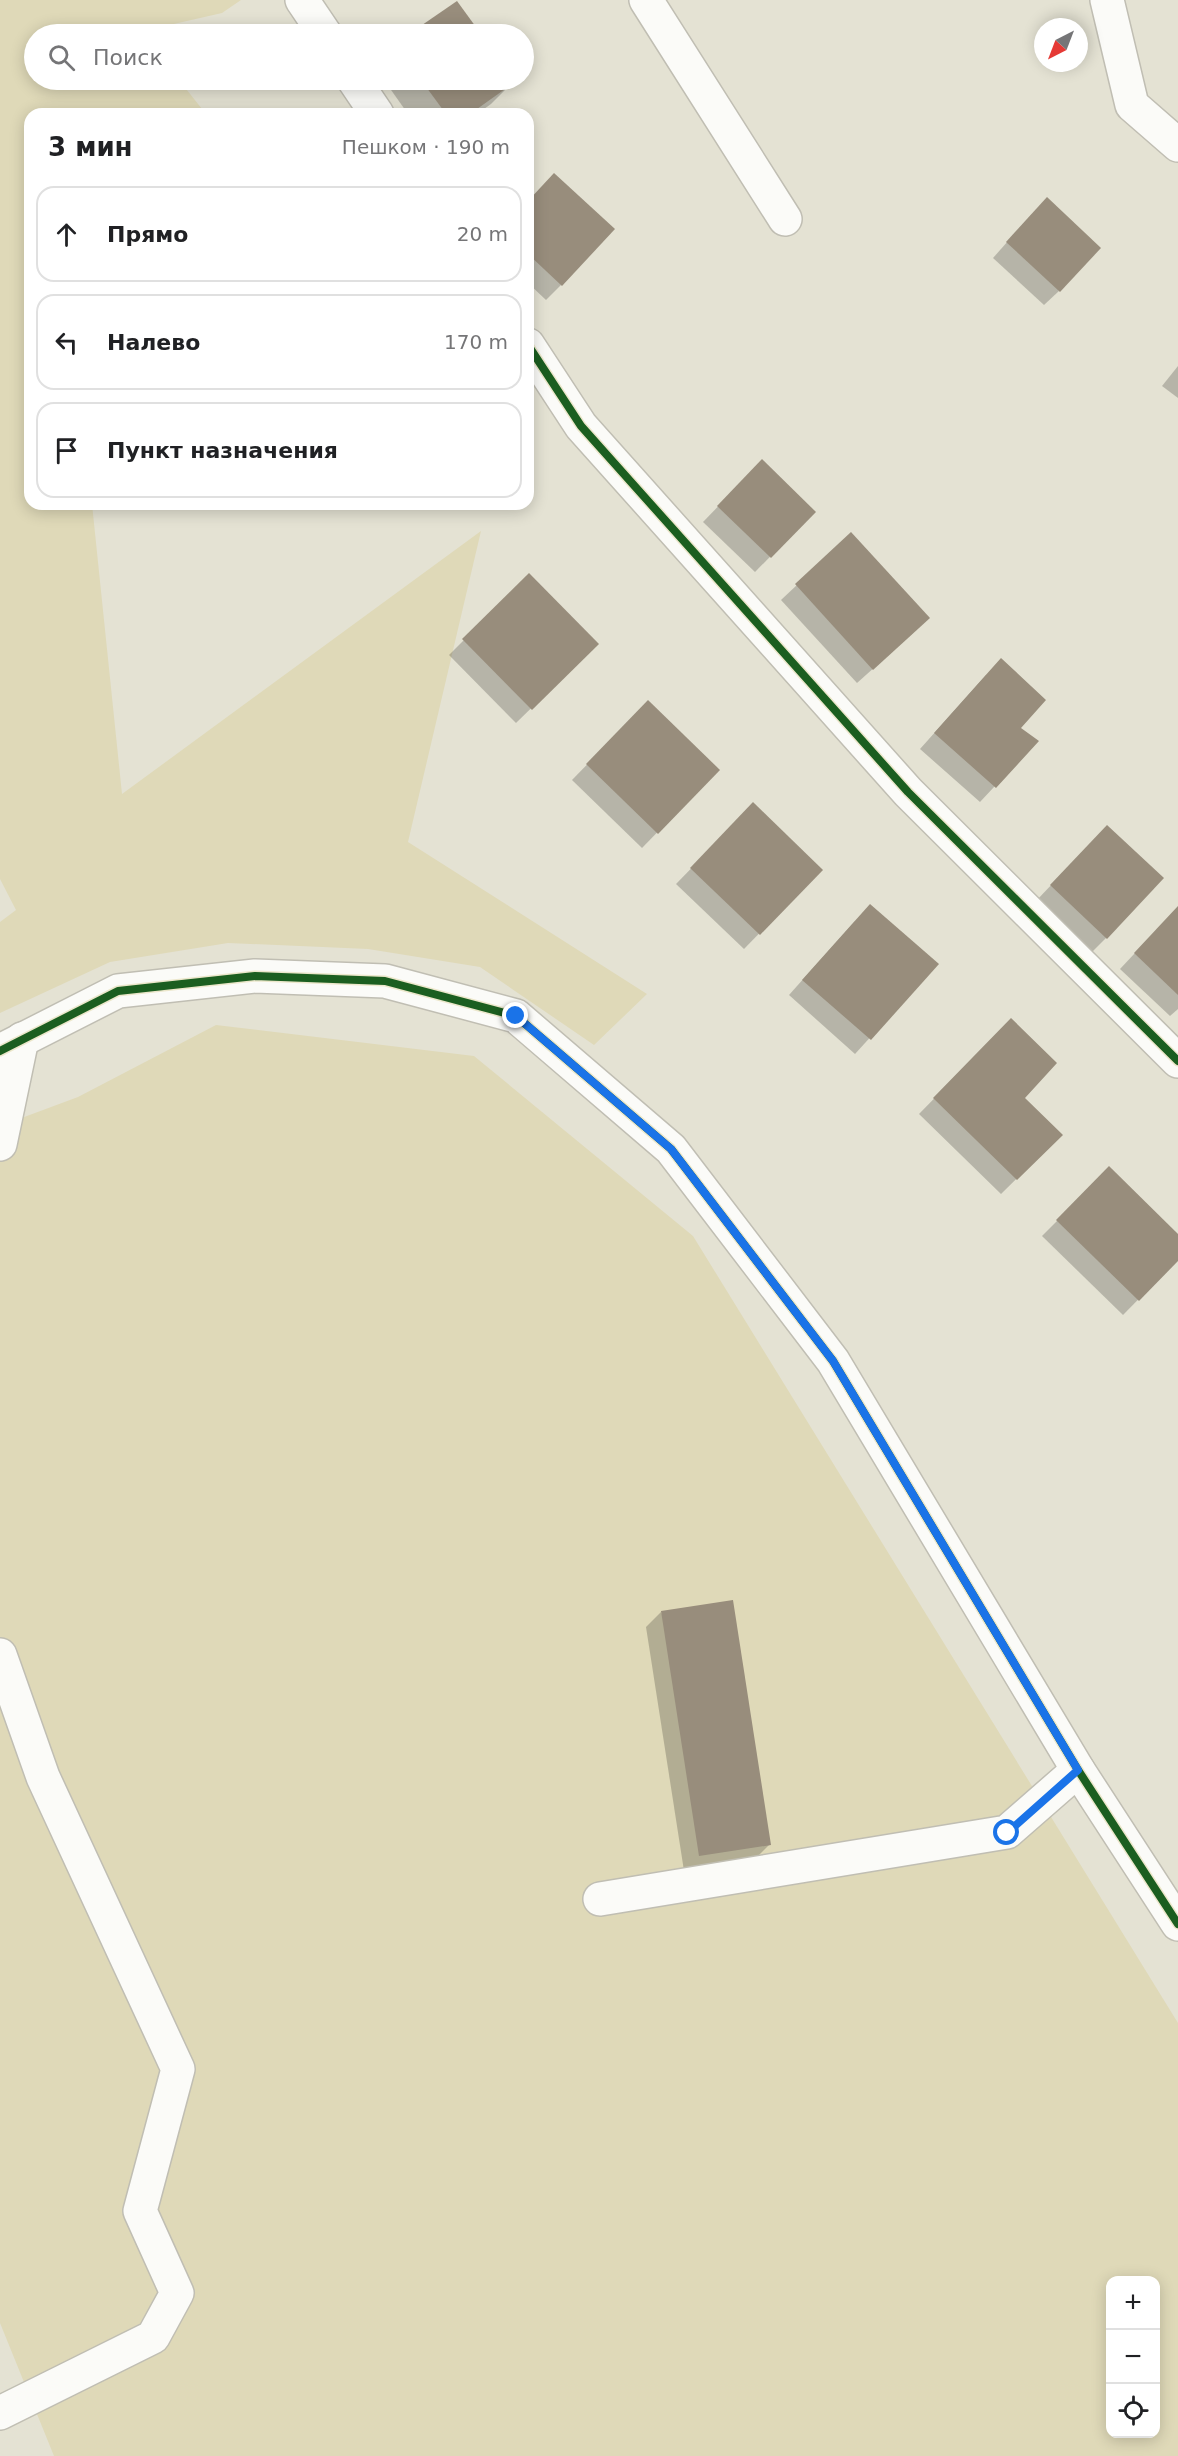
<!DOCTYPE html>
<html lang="ru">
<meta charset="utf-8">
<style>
:root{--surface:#fff;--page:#f2f2f2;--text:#202124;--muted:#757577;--line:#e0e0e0}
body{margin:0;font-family:"DejaVu Sans",sans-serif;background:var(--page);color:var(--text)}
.controls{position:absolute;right:18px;bottom:18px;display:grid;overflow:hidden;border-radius:12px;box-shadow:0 3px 15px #0003}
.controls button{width:54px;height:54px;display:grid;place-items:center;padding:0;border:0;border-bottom:2px solid var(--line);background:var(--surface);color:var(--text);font:30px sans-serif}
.compass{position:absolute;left:1034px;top:18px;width:54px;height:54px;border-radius:50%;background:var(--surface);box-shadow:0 3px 15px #0003;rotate:222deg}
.stop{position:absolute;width:18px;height:18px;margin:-14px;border:4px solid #1a73e8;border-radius:50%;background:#fff}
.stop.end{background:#1a73e8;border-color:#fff;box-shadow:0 2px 6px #0008}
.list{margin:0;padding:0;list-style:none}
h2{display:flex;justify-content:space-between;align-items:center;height:78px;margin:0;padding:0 24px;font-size:26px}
h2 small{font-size:20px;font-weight:400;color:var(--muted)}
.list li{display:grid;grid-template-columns:39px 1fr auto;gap:18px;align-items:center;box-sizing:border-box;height:96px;margin:0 12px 12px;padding:0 12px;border:2px solid var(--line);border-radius:18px}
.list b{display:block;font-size:22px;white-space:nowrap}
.list em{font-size:20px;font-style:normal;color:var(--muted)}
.icon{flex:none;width:33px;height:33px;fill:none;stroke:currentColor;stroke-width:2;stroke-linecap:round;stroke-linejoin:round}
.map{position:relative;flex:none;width:1178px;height:2456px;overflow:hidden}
.search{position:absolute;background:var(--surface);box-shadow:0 3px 15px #0003;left:24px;top:24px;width:510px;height:66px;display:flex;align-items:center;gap:15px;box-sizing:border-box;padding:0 21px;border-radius:33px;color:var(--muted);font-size:22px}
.panel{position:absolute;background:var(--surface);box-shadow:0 3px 15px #0003;left:24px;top:108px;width:510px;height:402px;border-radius:18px}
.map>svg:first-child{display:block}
</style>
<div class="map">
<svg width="1178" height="2456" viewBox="0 0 1178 2456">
<rect width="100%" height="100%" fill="#e4e2d3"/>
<g fill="#dfd9b8" fill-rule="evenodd">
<polygon points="0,0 241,0 222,13 143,31 145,34 34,34 34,80 179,80 206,114 30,114 30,504 92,504 122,794 481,531 408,842 647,994 594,1045 480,967 368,949 228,943 110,962 0,1013 0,922 16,910 0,879"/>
<path d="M 216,1025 L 474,1056 L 693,1236 L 1178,2023 L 1178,2456 L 54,2456 L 0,2323 L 0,1126 L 78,1097 ZM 1110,2280 L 1156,2280 L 1156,2434 L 1110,2434 Z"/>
</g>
<g fill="#0003">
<polygon points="457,3 479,34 412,34"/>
<polygon points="384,80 511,80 513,82 491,104 477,114 408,114"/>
<polygon points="528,202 561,285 546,300 528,283"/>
<polygon points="1032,214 1059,291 1044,305 993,258"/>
<polygon points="1178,366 1178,398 1162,386"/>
<polygon points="762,461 814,512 755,572 703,522"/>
<polygon points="851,534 913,633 857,683 781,600"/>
<polygon points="529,575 597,644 516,723 449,655"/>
<polygon points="986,675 1019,728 1037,741 980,802 920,749"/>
<polygon points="648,702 718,770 642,848 572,780"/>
<polygon points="753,805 821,870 744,949 676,884"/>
<polygon points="1092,842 1106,938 1091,953 1036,901"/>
<polygon points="1178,907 1178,1009 1170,1016 1120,969"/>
<polygon points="855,921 937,964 855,1054 789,995"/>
<polygon points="1011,1020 1023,1098 1061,1135 1001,1194 919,1114"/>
<polygon points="1109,1169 1178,1236 1178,1259 1123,1315 1042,1236"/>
<polygon points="661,1612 769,1845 754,1860 684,1871 646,1627"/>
</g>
<g fill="#988d7c">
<polygon points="457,1 481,34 409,34"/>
<polygon points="421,80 513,80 515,82 470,114 446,114"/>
<polygon points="554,173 615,229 562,286 528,254 528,201"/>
<polygon points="1047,197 1101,248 1060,292 1006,242"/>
<polygon points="762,459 816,512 771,558 717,506"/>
<polygon points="851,532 930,618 873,670 795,584"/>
<polygon points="529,573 599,644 532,710 462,639"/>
<polygon points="1001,658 1046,700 1021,728 1039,741 996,788 934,733"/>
<polygon points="648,700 720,770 658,834 586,764"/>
<polygon points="753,802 823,870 760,935 690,868"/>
<polygon points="1107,825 1164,878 1107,939 1050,885"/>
<polygon points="870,904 939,964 871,1040 802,980"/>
<polygon points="1178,906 1178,995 1134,953"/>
<polygon points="1011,1018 1057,1063 1025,1098 1063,1135 1017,1180 933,1098"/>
<polygon points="1109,1166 1178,1234 1178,1261 1139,1301 1056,1220"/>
<polygon points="733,1600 771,1845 699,1856 661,1611"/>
</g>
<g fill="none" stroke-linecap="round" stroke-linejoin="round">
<defs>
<g id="minor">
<polyline points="302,0 325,34"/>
<polyline points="646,0 785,219"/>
<polyline points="1107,0 1132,105 1178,145"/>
<polyline points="354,80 377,114"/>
<polyline points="528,345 581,426 908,792 1178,1061"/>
<polyline points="0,1051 118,991 255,976 385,981 516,1016 671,1149 833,1361 1078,1770 1178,1924"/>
<polyline points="0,1144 22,1039"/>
<polyline points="0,1655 43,1777 178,2069 140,2211 177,2293 153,2337 0,2413"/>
<polyline points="600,1899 1007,1832 1078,1770"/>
</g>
</defs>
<use href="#minor" stroke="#c0beb3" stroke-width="36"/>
<use href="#minor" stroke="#fbfbf8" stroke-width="33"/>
<defs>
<g id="cycleway">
<polyline points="528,345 581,426 908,792 1178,1061"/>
<polyline points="0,1051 118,991 255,976 385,981 516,1016 671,1149 833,1361 1078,1770 1178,1924"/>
</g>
</defs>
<use href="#cycleway" stroke="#ece7cb" stroke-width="11"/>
<use href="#cycleway" stroke="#1b5e20" stroke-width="8"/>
</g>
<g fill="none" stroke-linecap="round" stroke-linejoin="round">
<polyline stroke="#1a73e8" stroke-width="8" points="516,1016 671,1149 833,1361 1078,1770 1007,1833"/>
</g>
</svg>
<div class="controls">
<button>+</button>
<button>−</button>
<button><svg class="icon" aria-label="locate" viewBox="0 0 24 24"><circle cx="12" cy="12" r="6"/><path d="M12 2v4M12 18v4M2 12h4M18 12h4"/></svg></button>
</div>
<svg class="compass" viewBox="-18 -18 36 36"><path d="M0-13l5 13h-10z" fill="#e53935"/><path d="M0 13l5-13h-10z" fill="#757577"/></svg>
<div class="stop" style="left:1007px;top:1833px"></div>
<div class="stop end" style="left:516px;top:1016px"></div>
<div class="search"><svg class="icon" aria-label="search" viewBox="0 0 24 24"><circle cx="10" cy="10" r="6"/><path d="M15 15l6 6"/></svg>Поиск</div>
<section class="panel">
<h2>3 мин<small>Пешком · 190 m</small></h2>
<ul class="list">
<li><svg class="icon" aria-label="ahead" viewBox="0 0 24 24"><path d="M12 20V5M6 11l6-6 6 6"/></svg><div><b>Прямо</b></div><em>20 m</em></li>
<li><svg class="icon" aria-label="left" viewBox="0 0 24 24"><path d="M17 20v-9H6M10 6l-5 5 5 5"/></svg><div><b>Налево</b></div><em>170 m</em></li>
<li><svg class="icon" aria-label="arrive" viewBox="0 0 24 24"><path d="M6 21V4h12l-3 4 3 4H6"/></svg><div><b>Пункт назначения</b></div></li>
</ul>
</section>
</div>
